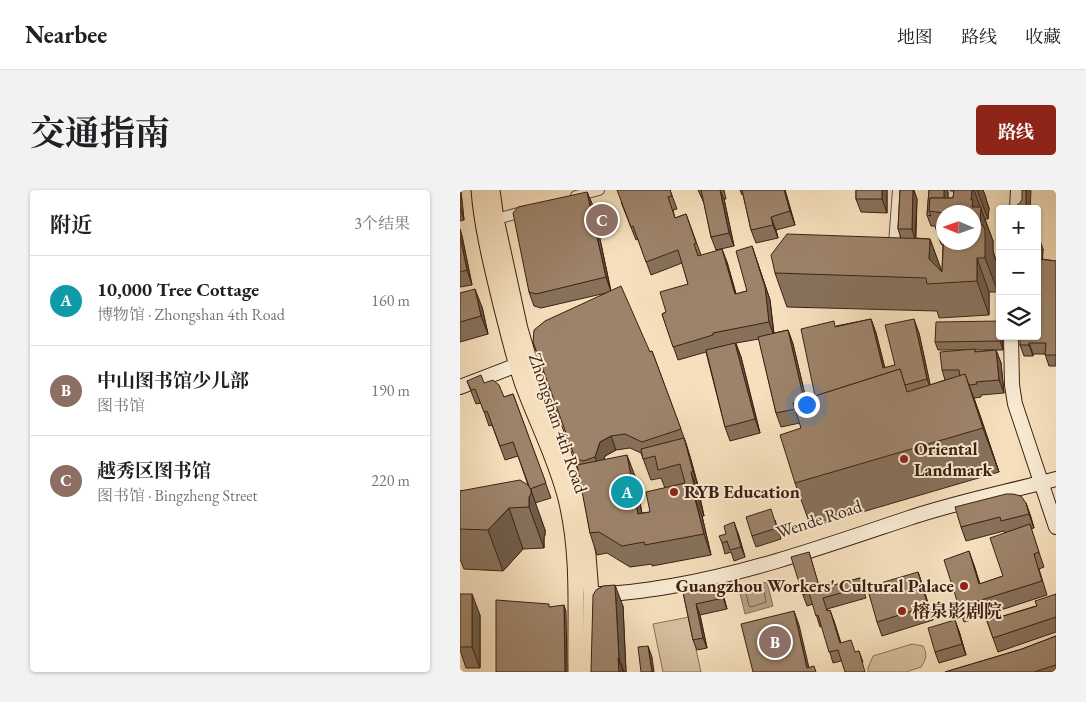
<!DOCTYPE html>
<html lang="zh">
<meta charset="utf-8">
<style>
:root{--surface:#fff;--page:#f2f2f2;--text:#202124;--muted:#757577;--line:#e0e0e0;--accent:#8f2418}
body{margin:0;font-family:"EB Garamond","Noto Serif SC",serif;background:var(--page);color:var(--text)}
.controls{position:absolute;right:15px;top:15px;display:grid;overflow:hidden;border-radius:5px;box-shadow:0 1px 4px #0004}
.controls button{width:45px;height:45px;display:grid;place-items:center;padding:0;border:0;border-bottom:1px solid var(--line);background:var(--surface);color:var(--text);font:25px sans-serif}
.compass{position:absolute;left:476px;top:15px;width:45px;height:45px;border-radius:50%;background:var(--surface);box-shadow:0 1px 4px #0004;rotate:272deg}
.you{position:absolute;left:346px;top:214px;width:18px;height:18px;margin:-12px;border:4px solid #fff;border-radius:50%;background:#1a73e8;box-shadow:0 0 0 8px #1a73e833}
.badge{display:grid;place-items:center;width:32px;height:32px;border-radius:50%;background:var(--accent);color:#fff;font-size:16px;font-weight:700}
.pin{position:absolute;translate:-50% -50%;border:2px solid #fff;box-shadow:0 1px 5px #0006}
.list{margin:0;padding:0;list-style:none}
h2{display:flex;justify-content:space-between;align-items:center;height:65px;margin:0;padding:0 20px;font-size:21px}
h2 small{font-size:16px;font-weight:400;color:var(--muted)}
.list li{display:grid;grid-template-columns:32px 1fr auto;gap:15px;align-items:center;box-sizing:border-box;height:90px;padding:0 20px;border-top:1px solid var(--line)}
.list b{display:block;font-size:19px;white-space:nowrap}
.list p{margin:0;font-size:16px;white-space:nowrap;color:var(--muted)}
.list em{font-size:16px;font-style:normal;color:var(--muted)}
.icon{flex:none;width:28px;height:28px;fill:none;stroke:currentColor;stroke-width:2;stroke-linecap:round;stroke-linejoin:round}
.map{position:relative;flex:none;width:596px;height:482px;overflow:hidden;border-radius:5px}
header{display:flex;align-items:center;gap:30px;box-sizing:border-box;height:70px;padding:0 25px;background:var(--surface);border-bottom:1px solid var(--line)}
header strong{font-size:24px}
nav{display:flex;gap:28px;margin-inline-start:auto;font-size:18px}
.intro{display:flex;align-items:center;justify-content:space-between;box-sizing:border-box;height:120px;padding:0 30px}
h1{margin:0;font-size:35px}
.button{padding:12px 22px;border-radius:5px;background:var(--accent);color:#fff;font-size:18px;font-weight:700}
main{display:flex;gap:30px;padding:0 30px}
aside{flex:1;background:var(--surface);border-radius:5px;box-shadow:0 1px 4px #0004}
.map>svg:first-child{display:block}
</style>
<header>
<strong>Nearbee</strong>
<nav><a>地图</a><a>路线</a><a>收藏</a></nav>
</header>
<div class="intro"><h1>交通指南</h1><a class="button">路线</a></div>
<main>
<aside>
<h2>附近<small>3个结果</small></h2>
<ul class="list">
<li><span class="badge" style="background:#0f9aa8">A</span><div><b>10,000 Tree Cottage</b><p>博物馆 · Zhongshan 4th Road</p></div><em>160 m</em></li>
<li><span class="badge" style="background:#8d6e63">B</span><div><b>中山图书馆少儿部</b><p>图书馆</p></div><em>190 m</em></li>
<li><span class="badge" style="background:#8d6e63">C</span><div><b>越秀区图书馆</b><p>图书馆 · Bingzheng Street</p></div><em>220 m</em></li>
</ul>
</aside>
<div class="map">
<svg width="596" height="482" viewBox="0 0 596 482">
<rect width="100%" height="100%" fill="#f5dfbc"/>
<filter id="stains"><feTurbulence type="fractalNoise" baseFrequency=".004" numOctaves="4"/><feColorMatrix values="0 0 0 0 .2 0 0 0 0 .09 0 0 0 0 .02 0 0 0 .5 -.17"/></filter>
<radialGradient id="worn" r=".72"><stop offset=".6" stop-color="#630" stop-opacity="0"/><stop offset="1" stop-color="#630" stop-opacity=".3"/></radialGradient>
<g fill="#d6bf9f" stroke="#8a7058">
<polygon points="229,427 241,482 203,482 193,434"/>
<path d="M 452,454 L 463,456 C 468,465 466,469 461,477 L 446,482 L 408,482 L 408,478 L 413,466 Z"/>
</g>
<polygon fill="#b69e82" stroke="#866c55" points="307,392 313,416 285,424 279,399"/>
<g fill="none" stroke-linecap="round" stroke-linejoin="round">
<polygon stroke="#7a5f4a" stroke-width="1" points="301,399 304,400 306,412 291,417 289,416 286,403"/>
<defs>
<g id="minor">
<polyline points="116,6 139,0"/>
<polyline points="36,29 66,21"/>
<polyline points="434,54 438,0"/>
</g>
<g id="secondary">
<polyline points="557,19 558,0"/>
<polyline points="551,146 552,195 555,214 596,337"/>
<polyline points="0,197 57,175 65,168"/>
<path d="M 140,404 C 164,404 188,400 212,396 C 293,382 371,354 449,328 C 497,312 547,302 596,289"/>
</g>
<g id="primary">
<path d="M 19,0 C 22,39 32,77 41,115 C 48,142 54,169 63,195 C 77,233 96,269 106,309 C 120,365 115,424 116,482"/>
<polyline points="32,0 36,29 60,139 68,166 113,290 121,324 128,365 131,404 130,482"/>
</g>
</defs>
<use href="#minor" stroke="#6b503c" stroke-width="12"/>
<use href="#secondary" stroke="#3d2011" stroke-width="16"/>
<use href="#primary" stroke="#3d2011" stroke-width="17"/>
<use href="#minor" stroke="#f8ead3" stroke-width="10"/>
<use href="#secondary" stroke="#f8ead3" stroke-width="14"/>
<use href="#primary" stroke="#f5dfbc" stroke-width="15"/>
</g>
<g fill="#87715b" stroke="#3d2011" fill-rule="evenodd">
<polygon points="0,0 1,2 4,30 0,31"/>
<path d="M 210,0 L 217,19 L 213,20 L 215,28 L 226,24 L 241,65 L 267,72 L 276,104 L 287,101 L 292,56 L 310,110 L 314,143 L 328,140 L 333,154 L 346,209 L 355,206 L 376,136 L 411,129 L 416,143 L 425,178 L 435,175 L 459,143 L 470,195 L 485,190 L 482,180 L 507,160 L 478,160 L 475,152 L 540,131 L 543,160 L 536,160 L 541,173 L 544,203 L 521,205 L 521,207 L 514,208 L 539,282 L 351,337 L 335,293 L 341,238 L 340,233 L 321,237 L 316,223 L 299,149 L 276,153 L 281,167 L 300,243 L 270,251 L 265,237 L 246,162 L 218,170 L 202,124 L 206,122 L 228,94 L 222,73 L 191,85 L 178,49 L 176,50 L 161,12 ZM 515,160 L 534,160 L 516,162 Z"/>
<polygon points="238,0 264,0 266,9 264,9 274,56 256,60 251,47 244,13"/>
<polygon points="280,0 325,0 335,35 316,40 318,48 296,53 291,40 283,4 282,5"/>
<polygon points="396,0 427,0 427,23 401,22 396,9"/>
<path d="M 440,0 L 454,0 L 457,9 L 456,48 L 470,49 L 482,82 L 483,55 L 481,54 L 475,36 L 471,36 L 467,25 L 469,0 L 488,2 L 488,8 L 493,8 L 494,1 L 490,1 L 490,0 L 523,0 L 529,18 L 528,29 L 525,29 L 533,51 L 533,61 L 537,74 L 538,102 L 529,102 L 529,125 L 479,128 L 477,121 L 327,117 L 315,83 L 441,48 L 438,39 ZM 484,22 L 514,52 L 484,52 Z"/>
<path d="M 127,2 L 133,16 L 151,101 L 190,162 L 192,161 L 226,253 L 231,270 L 240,303 L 239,303 L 244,326 L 242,326 L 251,365 L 192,376 L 192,374 L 170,377 L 147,363 L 137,365 L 130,343 L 118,275 L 73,152 L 146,103 L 81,118 L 74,116 L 69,102 ZM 170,258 L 181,263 L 191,290 L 201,288 L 205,298 L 190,322 L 182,323 L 175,286 L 144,270 L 145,266 L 156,260 Z"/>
<polygon points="0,39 2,46 12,95 0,97"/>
<polygon points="583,59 582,69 596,71 596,176 589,176 585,164 573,164 573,166 564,166 560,155"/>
<polygon points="0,103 22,117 28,144 0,152"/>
<polygon points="7,191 24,193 44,207 53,204 91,308 75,313 85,340 85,345 84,347 84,358 63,359 43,381 4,379 0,369 0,301 68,295 58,266 45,270 32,235 29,236 21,213 16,214"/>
<polygon points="566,313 574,338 571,339 584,377 579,379 587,405 504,432 499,417 514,375 520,394 543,386 545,343 544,341 506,351 501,337"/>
<polygon points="315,330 321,349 296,357 292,346"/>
<polygon points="278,343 285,367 274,371 271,362 265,364 262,353"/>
<polygon points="349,362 359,396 375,395 400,388 406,408 367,419 374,431 381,453 395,462 399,461 403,472 381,471 373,473 362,436 360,437 353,414 347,416 343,405"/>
<polygon points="458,382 473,430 422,446 417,432"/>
<polygon points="223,402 263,404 267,419 240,425 247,458 237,460 233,450"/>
<polygon points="0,404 20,425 20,478 6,478 0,460"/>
<polygon points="596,404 596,442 538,462 527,431 576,416"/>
<polygon points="163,416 166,482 131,482"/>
<polygon points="499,441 506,465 479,473 475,462"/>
<polygon points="596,446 596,482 485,482 562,459"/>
</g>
<g fill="#6e5c4a" stroke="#3d2011">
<polygon points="0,0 1,2 4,30 0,18"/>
<polygon points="260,0 264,9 274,56 269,43"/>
<polygon points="324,0 325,0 335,35 330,21"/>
<polygon points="422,0 427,0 427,23 422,9"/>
<polygon points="453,0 457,9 455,50 452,39"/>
<polygon points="484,0 488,0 488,2 487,22 483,23"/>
<polygon points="512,0 514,0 533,51 533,61 537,74 538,102 525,68 512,17 511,10"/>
<polygon points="517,0 523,0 526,7 526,9 529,18 528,29"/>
<polygon points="566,0 570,0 571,1 570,19 566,19"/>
<polygon points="127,2 133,16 151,102 146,87"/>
<polygon points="311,27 316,40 318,48 313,35"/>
<polygon points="0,39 2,46 12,95 7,80 0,46"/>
<polygon points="579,48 583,59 582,80 578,69"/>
<polygon points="470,49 482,82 469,69"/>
<polygon points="292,56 310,110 314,146 309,132"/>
<polygon points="262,59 267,72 280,118 275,104"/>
<polygon points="517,68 529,102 529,125 517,91"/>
<polygon points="15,99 22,117 28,144 21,126"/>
<polygon points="411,129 416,143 428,192 423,178"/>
<polygon points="454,129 459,143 472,203 467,189"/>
<polygon points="540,136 540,146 542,146 543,160 540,151"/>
<polygon points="328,140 333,154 351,230 345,216"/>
<polygon points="275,153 281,167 300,243 295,229"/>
<polygon points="569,153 573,164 573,166 569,155"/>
<polygon points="536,160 541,173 544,203 539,190"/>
<polygon points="505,184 521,228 539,282 523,238"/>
<polygon points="151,246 156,260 145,266 140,281 135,267 140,252"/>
<polygon points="224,248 231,270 240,303 233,281"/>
<polygon points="167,265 175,286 186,346 178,324"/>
<polygon points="231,282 239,303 244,326 236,304"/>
<polygon points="71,300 85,340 85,345 84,347 84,358 69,317 69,307"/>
<polygon points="234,305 242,326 251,365 244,344"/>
<polygon points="566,313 571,327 574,338 569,324"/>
<polygon points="49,318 63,359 43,381 28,340"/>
<polygon points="274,332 278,343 285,367 281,357"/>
<polygon points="509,361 514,375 524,408 519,394"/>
<polygon points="458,382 463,396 473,430 468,416"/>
<polygon points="259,393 263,404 267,419 263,408"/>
<polygon points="155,395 163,416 166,482 164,482 159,468"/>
<polygon points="12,404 20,425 20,478 12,457"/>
<polygon points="236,414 240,425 247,458 243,448"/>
<polygon points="104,415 106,421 107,482 105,482"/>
<polygon points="370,420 374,431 384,464 380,453"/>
<polygon points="334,421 339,435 350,482 347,478"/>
<polygon points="495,430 499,441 506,465 502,454"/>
<polygon points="188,456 192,467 194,482 192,482"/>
<polygon points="158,468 163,482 159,482"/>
</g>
<g fill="#9d836a" stroke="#3d2011">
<polygon points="157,0 210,0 212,6 208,7 215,28 226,24 236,53 234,54 238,66 262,59 275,104 287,101 276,61 292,56 305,97 309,132 253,143 253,145 213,157 202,124 206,122 200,102 228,94 218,60 186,72 173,36 171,37"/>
<polygon points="241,0 260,0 269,43 251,47"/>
<polygon points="282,0 324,0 330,21 311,27 313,35 291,40"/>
<rect x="396" y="0" width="26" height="9"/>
<polygon points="440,0 453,0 452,39 438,39"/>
<polygon points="469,0 484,0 484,8 470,8 469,21 471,26 467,25"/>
<polygon points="494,0 512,0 511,10 513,10 512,17 521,17 520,34 523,35 525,40 525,68 517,68 517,91 467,94 466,88 315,83 311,65 327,44 470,49 469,69 482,82 484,42 484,52 514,52 514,22 484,23 469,21 470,8 493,8"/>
<polygon points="562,0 566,0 566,19 557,19 557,15 560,13 562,9"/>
<polygon points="127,2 146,87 76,104 69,102 53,23 58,17"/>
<polygon points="0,46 7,80 0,82"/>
<polygon points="577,48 579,48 578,69 596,71 596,165 585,165 586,153 569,153 569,155 560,155 560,146 577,146"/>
<polygon points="161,96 190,162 192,161 221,239 182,252 165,244 151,246 140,252 135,267 123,271 115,268 73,152 74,140 85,131"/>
<polygon points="15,99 21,126 0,132 0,103"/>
<polygon points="411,129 423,178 435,175 425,135 454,129 467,189 445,195 440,179 355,206 341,139 374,131 375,137"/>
<polygon points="540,131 540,151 475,152 476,132"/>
<polygon points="328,140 344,210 333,213 335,219 316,223 298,147"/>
<polygon points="275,153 295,229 265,237 246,160"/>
<polygon points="515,159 515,162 536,160 539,190 516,192 517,194 509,195 505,184 500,186 499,180 482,180 480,162"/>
<polygon points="440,179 447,202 505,184 523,238 335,293 320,245 341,238 333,213"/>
<polygon points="21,185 24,193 33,190 39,195 44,207 53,204 86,293 70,299 53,252 40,256 27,221 24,222 15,199 11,200 7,191"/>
<polygon points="224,248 233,281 231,282 236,304 234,305 244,344 185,355 184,352 162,356 139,342 130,343 117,275 167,265 178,324 190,322 186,302 225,293 220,274 198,280 195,266 183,269 181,259"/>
<polygon points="60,290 68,295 71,300 71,304 69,307 69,317 49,318 28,340 0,339 0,301"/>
<polygon points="546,304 553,304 561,306 566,313 569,324 541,331 540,327 501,337 495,317"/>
<polygon points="311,319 317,338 292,346 286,327"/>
<polygon points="274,332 281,357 270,360 267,351 262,353 259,346 266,344 264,336"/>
<polygon points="570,334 579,362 574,364 582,391 499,417 484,370 509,361 519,394 543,386 530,348"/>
<polygon points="349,362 359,396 373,391 374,395 400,388 402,397 363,408 367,421 370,420 380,453 391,450 395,462 399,461 405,482 385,482 378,460 369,462 358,425 356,426 349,403 343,405 331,367"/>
<polygon points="458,382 468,416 417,432 407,397"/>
<polygon points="259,393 263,408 236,414 243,448 233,450 223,402"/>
<polygon points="155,395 159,468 158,468 159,482 131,482 133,405 136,400 143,396"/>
<rect x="0" y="404" width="12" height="53"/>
<polygon points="596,404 596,427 533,448 527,431 577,416 575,411"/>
<polygon points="36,410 89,414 89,417 104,415 105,482 36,482"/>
<polygon points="334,421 347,478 354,476 356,482 293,482 281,434"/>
<polygon points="495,430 502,454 475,462 468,438"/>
<polygon points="596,446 596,475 574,482 485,482 562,459"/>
<polygon points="188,456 192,482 181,482 178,457"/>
</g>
<g fill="#8f2418" stroke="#f8ead3" stroke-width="2">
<circle cx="444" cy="269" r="5"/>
<circle cx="214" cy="302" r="5"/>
<circle cx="504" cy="396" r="5"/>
<circle cx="442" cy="421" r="5"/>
</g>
<g text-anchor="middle" stroke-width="4" stroke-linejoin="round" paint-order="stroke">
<g font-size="18" fill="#3d2011" stroke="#f8ead3">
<text transform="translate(98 233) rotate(71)" y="6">Zhongshan 4th Road</text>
<text transform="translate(359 329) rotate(-18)" y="6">Wende Road</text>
</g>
<g font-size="18" font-weight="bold" fill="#3d2011" stroke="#f8ead3" text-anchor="start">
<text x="454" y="265">Oriental<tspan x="454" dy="21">Landmark</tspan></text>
<text x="224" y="308">RYB Education</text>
<text x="494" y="402" text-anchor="end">Guangzhou Workers' Cultural Palace</text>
<text x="452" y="427">榕泉影剧院</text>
</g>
</g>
<rect width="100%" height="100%" filter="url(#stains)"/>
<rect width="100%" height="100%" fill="url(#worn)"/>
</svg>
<div class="controls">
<button>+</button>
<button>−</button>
<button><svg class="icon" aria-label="layers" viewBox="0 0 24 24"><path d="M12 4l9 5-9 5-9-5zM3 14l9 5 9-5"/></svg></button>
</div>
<svg class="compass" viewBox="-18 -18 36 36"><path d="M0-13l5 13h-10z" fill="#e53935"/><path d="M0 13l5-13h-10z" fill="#757577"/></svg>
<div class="you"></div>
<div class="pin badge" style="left:167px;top:302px;background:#0f9aa8">A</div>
<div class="pin badge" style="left:315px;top:452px;background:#8d6e63">B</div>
<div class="pin badge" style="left:142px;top:30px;background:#8d6e63">C</div>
</div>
</main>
